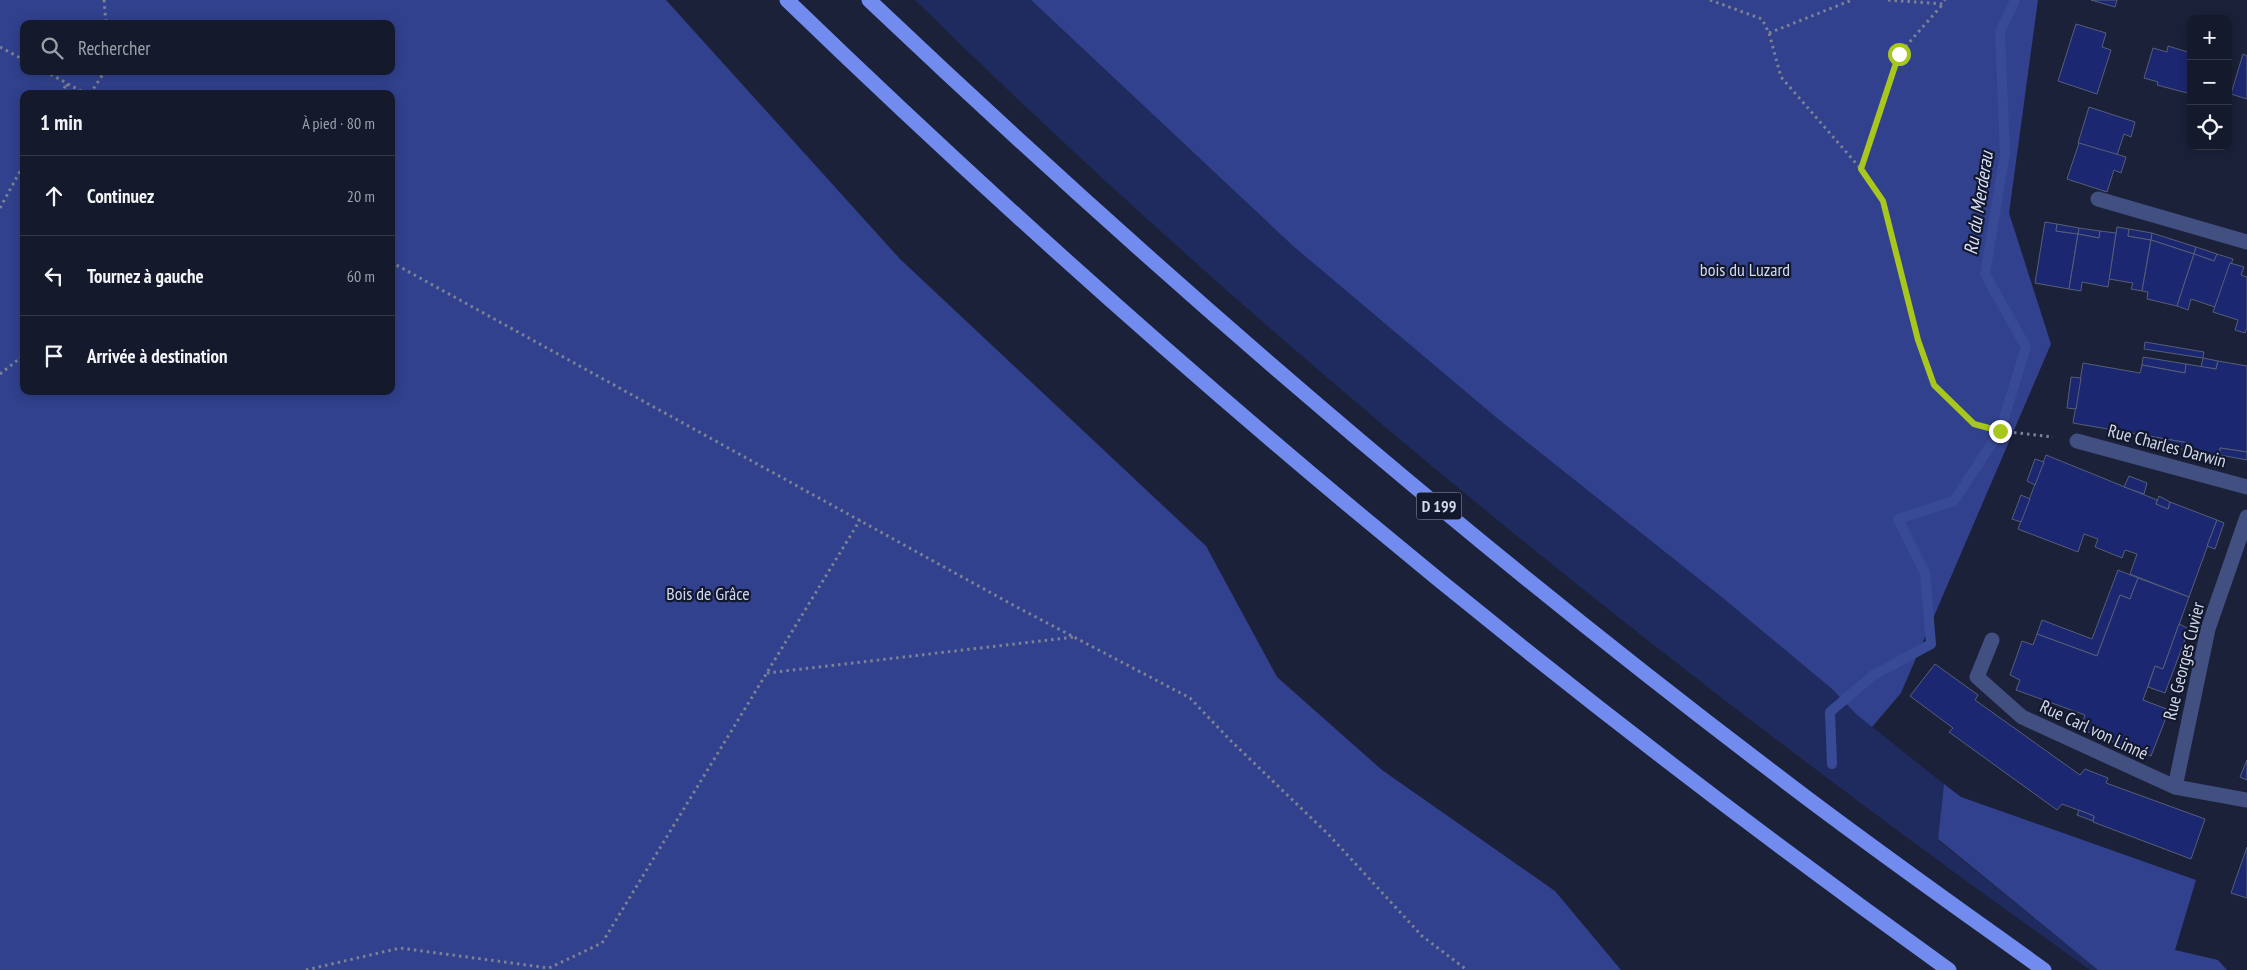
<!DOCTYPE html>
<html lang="fr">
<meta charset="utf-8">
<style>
:root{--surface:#14192b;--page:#1d2233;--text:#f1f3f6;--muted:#9da0a9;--line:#333847}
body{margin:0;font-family:"PT Sans Narrow",sans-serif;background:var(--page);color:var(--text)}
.controls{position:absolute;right:15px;top:15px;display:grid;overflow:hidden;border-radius:10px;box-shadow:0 2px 12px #0003}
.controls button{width:45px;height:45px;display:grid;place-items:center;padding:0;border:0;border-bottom:1px solid var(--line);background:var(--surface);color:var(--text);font:25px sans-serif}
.stop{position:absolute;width:15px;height:15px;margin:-11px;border:4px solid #a8c71d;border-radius:50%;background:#fff}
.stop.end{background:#a8c71d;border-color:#fff;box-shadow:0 1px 5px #0008}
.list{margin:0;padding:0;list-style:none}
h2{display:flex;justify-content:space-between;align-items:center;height:65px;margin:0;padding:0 20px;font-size:21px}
h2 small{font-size:16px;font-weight:400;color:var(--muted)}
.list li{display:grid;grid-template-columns:32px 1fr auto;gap:15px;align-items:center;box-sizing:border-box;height:80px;padding:0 20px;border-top:1px solid var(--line)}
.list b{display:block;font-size:19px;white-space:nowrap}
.list em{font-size:16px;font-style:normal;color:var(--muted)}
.icon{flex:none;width:28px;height:28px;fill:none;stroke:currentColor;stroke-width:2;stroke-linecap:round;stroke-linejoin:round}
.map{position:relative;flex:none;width:2247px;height:970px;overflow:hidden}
.search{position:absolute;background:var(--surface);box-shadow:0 2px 12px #0003;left:20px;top:20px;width:375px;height:55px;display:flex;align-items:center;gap:12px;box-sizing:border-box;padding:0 18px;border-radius:10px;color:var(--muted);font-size:19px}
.panel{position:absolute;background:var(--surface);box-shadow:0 2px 12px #0003;left:20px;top:90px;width:375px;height:305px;border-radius:10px}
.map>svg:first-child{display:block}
</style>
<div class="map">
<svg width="2247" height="970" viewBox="0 0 2247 970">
<rect width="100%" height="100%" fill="#1b2139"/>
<path fill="#1f2a5f" d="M 915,0 L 1031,0 L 1293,246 L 1498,419 L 1724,599 L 1843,698 L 1856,714 L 1944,784 L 1938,840 L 2098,970 L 2090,970 C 1675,675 1278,357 915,0 Z"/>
<g fill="#31418d" fill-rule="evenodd">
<path d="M 0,0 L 666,0 L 900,259 L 1206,546 L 1277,677 L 1382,770 L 1555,891 L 1621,970 L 0,970 ZM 24,24 L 391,24 L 391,71 L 24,71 ZM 24,94 L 391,94 L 391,391 L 24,391 Z"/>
<polygon points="1031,0 2038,0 2009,213 2051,344 1901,693 1872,727 1856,714 1832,689 1724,599 1498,419 1293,246"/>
<polygon points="1944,784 1961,797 2196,880 2175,950 2218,960 2227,970 2098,970 1938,839"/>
</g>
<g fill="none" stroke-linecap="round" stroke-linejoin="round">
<polyline stroke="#384a96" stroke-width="10" points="1832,764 1830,712 1872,676 1931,644 1925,573 1898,519 1954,501 2000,431 2026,347 1985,274 2005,153 2000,32 2015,0"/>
</g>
<g fill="#1c2771" stroke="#555e78">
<polygon points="2091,0 2117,0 2115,7"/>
<polygon points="2076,24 2106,33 2102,47 2111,50 2097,94 2058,81"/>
<polygon points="2168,46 2191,53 2191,94 2157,85 2158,82 2144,78 2153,48 2167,52"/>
<polygon points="2243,54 2247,56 2247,99 2231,94"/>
<polygon points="2089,107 2135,122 2131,137 2124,134 2117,155 2078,143"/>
<polygon points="2079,143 2126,157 2121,173 2114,170 2107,192 2067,179"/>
<polygon points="2045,222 2057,224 2056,231 2078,234 2069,289 2035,283"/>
<polygon points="2057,224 2079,228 2078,234 2056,231"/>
<polygon points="2117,227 2129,229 2128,236 2151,240 2142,291 2131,289 2133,283 2109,279"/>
<polygon points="2079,228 2100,231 2099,238 2078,234"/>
<polygon points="2129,229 2152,233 2151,240 2128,236"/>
<polygon points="2100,231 2116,233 2108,287 2082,282 2081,291 2069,289 2078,234 2099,238"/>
<polygon points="2152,233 2196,247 2194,254 2151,240"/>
<polygon points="2151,240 2194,254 2177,306 2147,299 2148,292 2142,291"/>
<polygon points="2196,247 2217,254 2214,261 2194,254"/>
<polygon points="2194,254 2214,261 2217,254 2233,259 2215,307 2191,299 2188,310 2177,306"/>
<polygon points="2230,263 2244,267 2241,275 2247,277 2247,328 2245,333 2235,330 2238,320 2213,312"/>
<polygon points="2145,342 2204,352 2203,358 2144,349"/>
<polygon points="2143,357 2186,364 2185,373 2142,365"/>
<polygon points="2203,358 2218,361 2216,369 2201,367"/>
<polygon points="2218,361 2247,366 2247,452 2220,448 2220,455 2188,450 2189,443 2073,423 2083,363 2140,373 2142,365 2185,373 2186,364 2216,369"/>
<polygon points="2071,377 2081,378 2076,409 2067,408"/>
<polygon points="2148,436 2189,443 2188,450 2147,443"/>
<polygon points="2220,448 2247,452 2247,460 2220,455"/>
<polygon points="2046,455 2157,500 2156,504 2168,509 2170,502 2217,520 2189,597 2130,574 2137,554 2125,550 2122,558 2095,547 2098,539 2084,534 2078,552 2018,529"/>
<polygon points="2035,459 2044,462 2035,485 2027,481"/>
<polygon points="2129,476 2147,483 2144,494 2124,487"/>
<polygon points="2021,495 2030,499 2021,522 2012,519"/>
<polygon points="2159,496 2170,502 2168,509 2156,504"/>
<polygon points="2217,520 2224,523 2215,549 2207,546"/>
<polygon points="2118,570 2138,578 2130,599 2120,595 2097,656 2037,634 2042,620 2092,639"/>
<polygon points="2138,578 2189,597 2163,669 2155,666 2143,700 2169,710 2151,756 2080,729 2085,715 2016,690 2020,680 2010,675 2022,641 2033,645 2037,634 2097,656 2120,595 2130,599"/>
<polygon points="2179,624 2189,629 2165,693 2148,687 2155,666 2163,669"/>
<polygon points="1935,664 1978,695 1975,700 2080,775 2085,769 2108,778 2106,783 2205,819 2191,859 2093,822 2094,816 2062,804 2057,810 1949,732 1953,728 1910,696"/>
<polygon points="2247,760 2247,780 2240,777"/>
<polygon points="2079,810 2094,816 2093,821 2077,815"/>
<polygon points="2247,847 2247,898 2231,893"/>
</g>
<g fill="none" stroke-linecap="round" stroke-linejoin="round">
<g stroke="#7c8195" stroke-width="3" stroke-dasharray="2.5 4" stroke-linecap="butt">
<polyline points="104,0 106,24"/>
<polyline points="1710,0 1762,19 1769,33 1781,77 1861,169 1883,201 1917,340 1934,385 1974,424 2000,431 2053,437"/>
<polyline points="1888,0 1943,4 1945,0"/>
<polyline points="1769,33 1852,0"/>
<polyline points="0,47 24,60"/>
<polyline points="45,71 86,94"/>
<polyline points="67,84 68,94"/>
<polyline points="61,94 67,83"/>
<polyline points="90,94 105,71"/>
<polyline points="1861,168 1899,54 1943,4"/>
<polyline points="0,208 24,164"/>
<polyline points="391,262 1013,605 1190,698 1231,741 1329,835 1422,936 1467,970"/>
<polyline points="0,374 24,355"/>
<polyline points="767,673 1075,637"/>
<polyline points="306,970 400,948 549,968 602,943 860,520"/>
</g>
<g stroke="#414f81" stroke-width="15">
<polyline points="2098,199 2247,242"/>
<polyline points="2077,441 2247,487"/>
<polyline points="1992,640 1977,677 2022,717 2175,787 2247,800"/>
<polyline points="2175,787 2208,629 2247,517"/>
</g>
<g stroke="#718cee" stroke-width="15">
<path d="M 787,0 C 1150,351 1538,676 1949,970"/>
<path d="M 869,0 C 1158,274 1460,535 1778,776 C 1865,843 1955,906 2044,970"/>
</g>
</g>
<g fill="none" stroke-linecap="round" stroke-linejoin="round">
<polyline stroke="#a8c71d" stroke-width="6" points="1899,54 1861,169 1883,201 1918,340 1934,385 1974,424 2000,431"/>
</g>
<g text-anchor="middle" stroke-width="4.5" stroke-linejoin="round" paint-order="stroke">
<rect fill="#12182e" stroke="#9a9fb1" stroke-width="1" x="1416.5" y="492.5" width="45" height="27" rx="4"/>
<g font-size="16" font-weight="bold" fill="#d4d9e9">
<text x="1439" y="512">D 199</text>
</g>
<g font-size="18" fill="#d2daf0" stroke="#12182e">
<text x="1745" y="276">bois du Luzard</text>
<text x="708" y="600">Bois de Grâce</text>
</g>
<g font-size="18" fill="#d4d9e9" stroke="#12182e">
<text transform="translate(2167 446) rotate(15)" y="6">Rue Charles Darwin</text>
<text transform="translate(2184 661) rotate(-76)" y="6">Rue Georges Cuvier</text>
<text transform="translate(2094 730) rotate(25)" y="6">Rue Carl von Linné</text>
</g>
<g font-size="19" font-style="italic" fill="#dce3f9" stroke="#12182e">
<text transform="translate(1978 203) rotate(-81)" y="7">Ru du Merderau</text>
</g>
</g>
</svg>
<div class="controls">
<button>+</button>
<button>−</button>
<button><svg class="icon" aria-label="locate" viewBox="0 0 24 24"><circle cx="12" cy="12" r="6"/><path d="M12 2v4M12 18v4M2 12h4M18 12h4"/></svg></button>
</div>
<div class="stop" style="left:1899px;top:54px"></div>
<div class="stop end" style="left:2000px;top:431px"></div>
<div class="search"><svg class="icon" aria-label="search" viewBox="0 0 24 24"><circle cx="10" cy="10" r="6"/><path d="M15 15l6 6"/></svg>Rechercher</div>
<section class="panel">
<h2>1 min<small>À pied · 80 m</small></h2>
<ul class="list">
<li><svg class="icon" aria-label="ahead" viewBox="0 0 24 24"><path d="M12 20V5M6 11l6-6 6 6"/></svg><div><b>Continuez</b></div><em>20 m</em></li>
<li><svg class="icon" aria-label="left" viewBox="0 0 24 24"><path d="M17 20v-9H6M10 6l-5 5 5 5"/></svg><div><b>Tournez à gauche</b></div><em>60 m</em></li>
<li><svg class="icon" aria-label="arrive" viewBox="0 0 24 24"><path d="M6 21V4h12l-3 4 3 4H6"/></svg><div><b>Arrivée à destination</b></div></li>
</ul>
</section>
</div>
